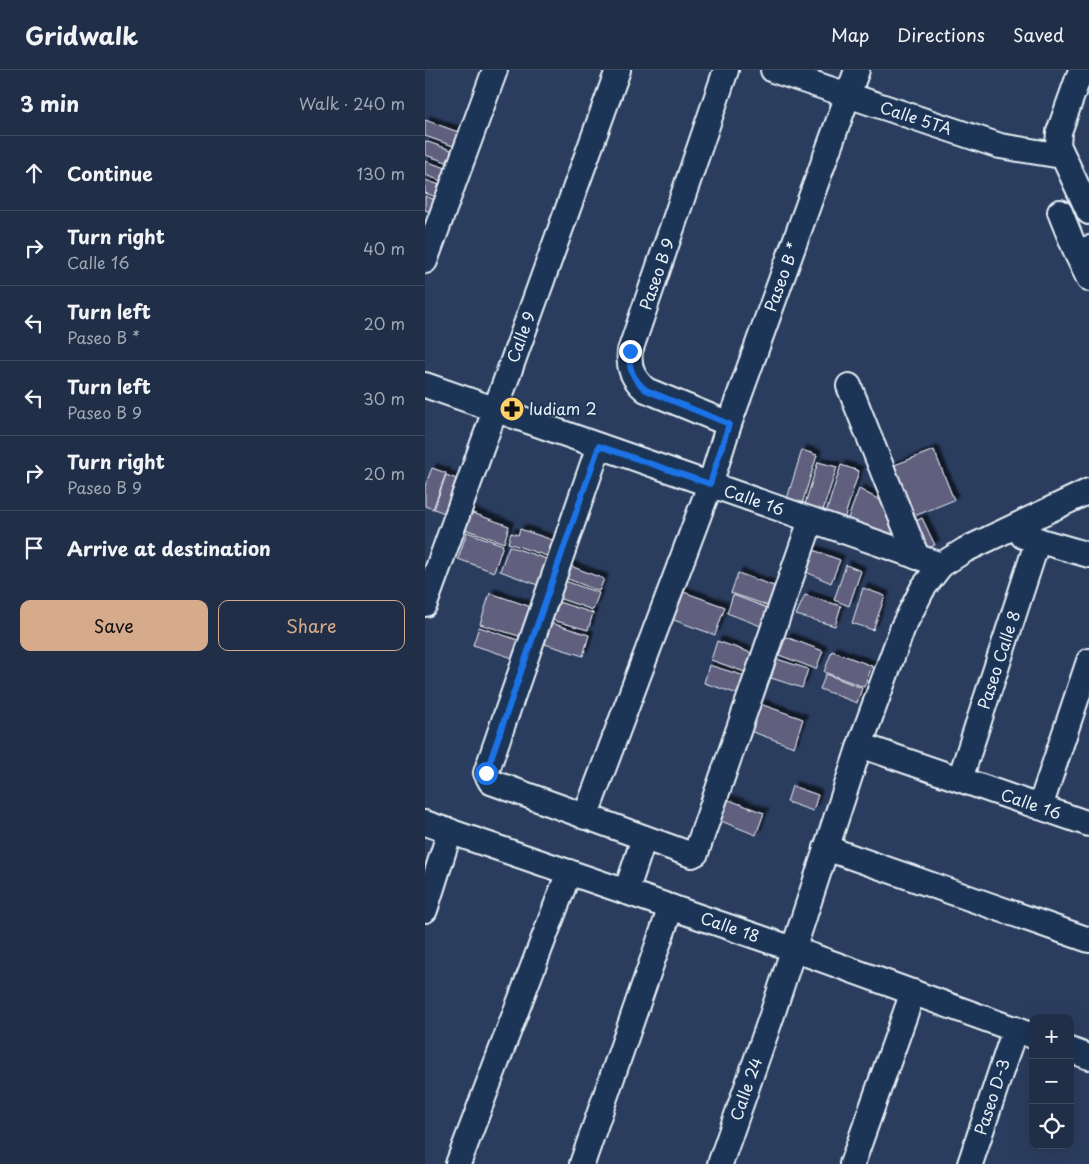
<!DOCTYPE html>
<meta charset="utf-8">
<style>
:root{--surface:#202e47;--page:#2d3a52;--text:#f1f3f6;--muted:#a2a8b4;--line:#3d4a60;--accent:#d6ab8b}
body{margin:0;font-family:"Playpen Sans",sans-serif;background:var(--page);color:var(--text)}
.controls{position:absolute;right:15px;bottom:15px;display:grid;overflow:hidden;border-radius:10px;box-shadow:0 5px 20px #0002}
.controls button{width:45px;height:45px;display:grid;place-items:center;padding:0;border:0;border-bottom:1px solid var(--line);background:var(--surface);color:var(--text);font:25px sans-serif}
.stop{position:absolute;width:15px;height:15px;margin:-11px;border:4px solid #1a73e8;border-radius:50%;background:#fff}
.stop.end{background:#1a73e8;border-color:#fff;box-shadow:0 1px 5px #0008}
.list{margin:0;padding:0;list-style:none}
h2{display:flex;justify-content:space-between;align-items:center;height:65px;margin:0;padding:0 20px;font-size:21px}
h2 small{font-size:16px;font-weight:400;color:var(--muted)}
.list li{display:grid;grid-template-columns:32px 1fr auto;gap:15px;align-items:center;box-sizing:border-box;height:75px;padding:0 20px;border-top:1px solid var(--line)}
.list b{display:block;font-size:19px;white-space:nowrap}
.list p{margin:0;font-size:16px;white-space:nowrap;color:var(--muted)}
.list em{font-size:16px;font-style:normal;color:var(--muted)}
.actions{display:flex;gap:10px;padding:15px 20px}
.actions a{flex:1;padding:11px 0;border:1px solid var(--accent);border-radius:10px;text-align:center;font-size:18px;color:var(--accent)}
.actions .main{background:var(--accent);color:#111}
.icon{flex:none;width:28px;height:28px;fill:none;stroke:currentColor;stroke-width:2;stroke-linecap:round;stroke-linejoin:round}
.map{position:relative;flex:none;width:664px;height:1094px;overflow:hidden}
header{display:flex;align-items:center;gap:30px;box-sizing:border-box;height:70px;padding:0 25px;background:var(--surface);border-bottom:1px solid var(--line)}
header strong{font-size:24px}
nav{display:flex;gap:28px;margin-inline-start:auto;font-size:18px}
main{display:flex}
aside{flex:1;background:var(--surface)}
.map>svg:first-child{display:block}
</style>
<header>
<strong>Gridwalk</strong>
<nav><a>Map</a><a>Directions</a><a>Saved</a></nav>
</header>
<main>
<aside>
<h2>3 min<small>Walk · 240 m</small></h2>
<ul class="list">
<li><svg class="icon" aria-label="ahead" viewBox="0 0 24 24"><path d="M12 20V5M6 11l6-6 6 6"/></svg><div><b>Continue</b></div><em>130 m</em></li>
<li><svg class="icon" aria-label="right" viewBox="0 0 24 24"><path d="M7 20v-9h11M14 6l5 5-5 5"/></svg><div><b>Turn right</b><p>Calle 16</p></div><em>40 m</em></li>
<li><svg class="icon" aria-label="left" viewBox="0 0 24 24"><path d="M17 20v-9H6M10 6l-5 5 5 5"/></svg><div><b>Turn left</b><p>Paseo B *</p></div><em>20 m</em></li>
<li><svg class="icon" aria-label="left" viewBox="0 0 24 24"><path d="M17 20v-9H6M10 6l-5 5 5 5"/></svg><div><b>Turn left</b><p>Paseo B 9</p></div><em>30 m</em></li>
<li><svg class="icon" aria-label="right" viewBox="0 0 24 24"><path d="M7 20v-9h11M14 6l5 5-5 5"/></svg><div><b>Turn right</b><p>Paseo B 9</p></div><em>20 m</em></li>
<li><svg class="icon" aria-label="arrive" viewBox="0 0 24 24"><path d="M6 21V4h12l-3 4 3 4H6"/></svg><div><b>Arrive at destination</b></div></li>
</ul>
<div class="actions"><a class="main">Save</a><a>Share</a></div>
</aside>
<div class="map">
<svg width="664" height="1094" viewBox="0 0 664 1094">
<defs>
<filter id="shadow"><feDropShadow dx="4.5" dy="-4.5" stdDeviation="1" flood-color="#0009"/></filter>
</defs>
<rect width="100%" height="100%" fill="#2b3d5f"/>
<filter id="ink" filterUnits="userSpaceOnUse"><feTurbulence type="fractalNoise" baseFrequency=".02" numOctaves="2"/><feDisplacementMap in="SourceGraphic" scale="10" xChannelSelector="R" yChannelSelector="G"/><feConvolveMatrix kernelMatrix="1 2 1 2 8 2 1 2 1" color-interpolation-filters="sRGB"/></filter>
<g filter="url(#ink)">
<g fill="#615e7e" stroke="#e8f1f8" filter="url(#shadow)">
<polygon points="0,50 36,63 31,77 0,66"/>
<polygon points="0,71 35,83 31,95 0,85"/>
<polygon points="0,91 27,100 22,113 0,105"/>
<polygon points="0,110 21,117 17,129 0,123"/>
<polygon points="0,126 16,132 12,144 0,140"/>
<polygon points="377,380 392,385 376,437 361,432"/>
<polygon points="509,380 529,430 487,447 467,396"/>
<polygon points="393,392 412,397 398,440 380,434"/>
<polygon points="416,395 434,401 419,449 401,443"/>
<polygon points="7,398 21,403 8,439 0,436 0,416"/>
<polygon points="21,405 37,411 25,445 9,439"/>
<polygon points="434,419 466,436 472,472 422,451"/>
<polygon points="42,441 84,456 79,473 37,458"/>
<polygon points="497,448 510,475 497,481 485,454"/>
<polygon points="95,459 133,472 128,488 83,473 86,463 93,465"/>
<polygon points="42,462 78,475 69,502 33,489"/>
<polygon points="84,476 127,491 118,517 75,501"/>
<polygon points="380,477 415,490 406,513 372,498"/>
<polygon points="143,495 179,509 174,521 138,507"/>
<polygon points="421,495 436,501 424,536 409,530"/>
<polygon points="313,503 360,520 353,539 306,523"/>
<polygon points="137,510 174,523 168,540 130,527"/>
<polygon points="438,518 460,526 448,560 427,553"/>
<polygon points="256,521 300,537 290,565 246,549"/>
<polygon points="65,523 106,537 97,567 55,554"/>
<polygon points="308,525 353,542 346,560 302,543"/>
<polygon points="380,525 416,536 410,556 371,545"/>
<polygon points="130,531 168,543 163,560 124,549"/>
<polygon points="126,553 164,565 158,586 120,574"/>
<polygon points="54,557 93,570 88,588 48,575"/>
<polygon points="361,567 398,581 391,599 354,585"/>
<polygon points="292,571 338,587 331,606 286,590"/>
<polygon points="407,581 447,596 439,617 399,602"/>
<polygon points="352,589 383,599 377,618 346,608"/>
<polygon points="284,595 326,608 322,620 315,618 313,624 279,613"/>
<polygon points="401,604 437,618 432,633 395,619"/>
<polygon points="335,634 378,649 369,677 325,661"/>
<polygon points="367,716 393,725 388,741 362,732"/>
<polygon points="293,726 339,743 331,765 286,747"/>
</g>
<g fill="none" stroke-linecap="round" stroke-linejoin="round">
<defs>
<g id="minor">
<path d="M 301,0 L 205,281 C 203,298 208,309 221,320 L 304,354"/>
<polyline points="348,0 575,76 637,86"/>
<polyline points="656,0 634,62 633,75 664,142"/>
<polyline points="635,142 652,184"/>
<polyline points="664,178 652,184 664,209"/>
<polyline points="0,191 70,0"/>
<polyline points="0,315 516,495"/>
<polyline points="424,316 492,487"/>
<polyline points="174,376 61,703 66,712 267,785 271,783 386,450"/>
<polyline points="598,466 664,485"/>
<polyline points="0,534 193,0"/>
<polyline points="435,675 664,754"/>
<polyline points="535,709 613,470"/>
<polyline points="615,737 664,591"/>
<polyline points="160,747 285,415 304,354 432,0"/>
<polyline points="0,753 368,879 608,966"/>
<polyline points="401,778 664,870"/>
<polyline points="201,822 219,768"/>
<polyline points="0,840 25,761"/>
<polyline points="645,980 664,987"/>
<polyline points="33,1094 144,802"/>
<polyline points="157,1094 246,837"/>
<polyline points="295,1094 347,945 435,675 478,557 498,518 516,495 540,480 664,421"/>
<polyline points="427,1094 488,922"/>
<polyline points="545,1094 590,959"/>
</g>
</defs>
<use href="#minor" stroke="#e8f1f8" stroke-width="28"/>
<use href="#minor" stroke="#1d3557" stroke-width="24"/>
</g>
</g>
<g fill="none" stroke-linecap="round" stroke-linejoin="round" filter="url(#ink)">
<path stroke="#1a73e8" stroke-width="6" d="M 61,703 L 174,376 L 285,414 L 304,354 L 221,320 C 208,309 203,299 205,281"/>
</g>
<defs>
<symbol id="pharmacy-disc" viewBox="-11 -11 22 22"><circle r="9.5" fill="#ffd166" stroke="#1d3557"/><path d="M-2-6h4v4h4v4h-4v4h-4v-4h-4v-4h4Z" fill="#111"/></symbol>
</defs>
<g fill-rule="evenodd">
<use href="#pharmacy-disc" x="73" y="325" width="28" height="28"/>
</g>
<g text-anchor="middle" stroke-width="4" stroke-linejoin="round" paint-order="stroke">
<g font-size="16" fill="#e8f1f8" stroke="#1d3557">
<text transform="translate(491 48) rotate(18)" y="6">Calle 5TA</text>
<text transform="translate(232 204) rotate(-71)" y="6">Paseo B 9</text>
<text transform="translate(357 207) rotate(-70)" y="6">Paseo B *</text>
<text transform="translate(96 267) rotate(-70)" y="6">Calle 9</text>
<text transform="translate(329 430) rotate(19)" y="6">Calle 16</text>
<text transform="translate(574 590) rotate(-72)" y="6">Paseo Calle 8</text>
<text transform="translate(606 734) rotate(19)" y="6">Calle 16</text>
<text transform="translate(305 857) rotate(19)" y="6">Calle 18</text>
<text transform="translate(321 1019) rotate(-71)" y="6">Calle 24</text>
<text transform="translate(567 1027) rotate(-72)" y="6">Paseo D-3</text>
</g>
<g font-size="16" fill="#e8f1f8" stroke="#1d3557" text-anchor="start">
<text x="104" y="345">ludiam 2</text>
</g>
</g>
</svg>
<div class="controls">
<button>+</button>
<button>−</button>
<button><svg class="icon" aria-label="locate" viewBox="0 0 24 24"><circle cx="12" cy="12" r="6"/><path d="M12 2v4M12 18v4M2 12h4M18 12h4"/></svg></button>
</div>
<div class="stop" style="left:61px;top:703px"></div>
<div class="stop end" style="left:205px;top:281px"></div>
</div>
</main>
